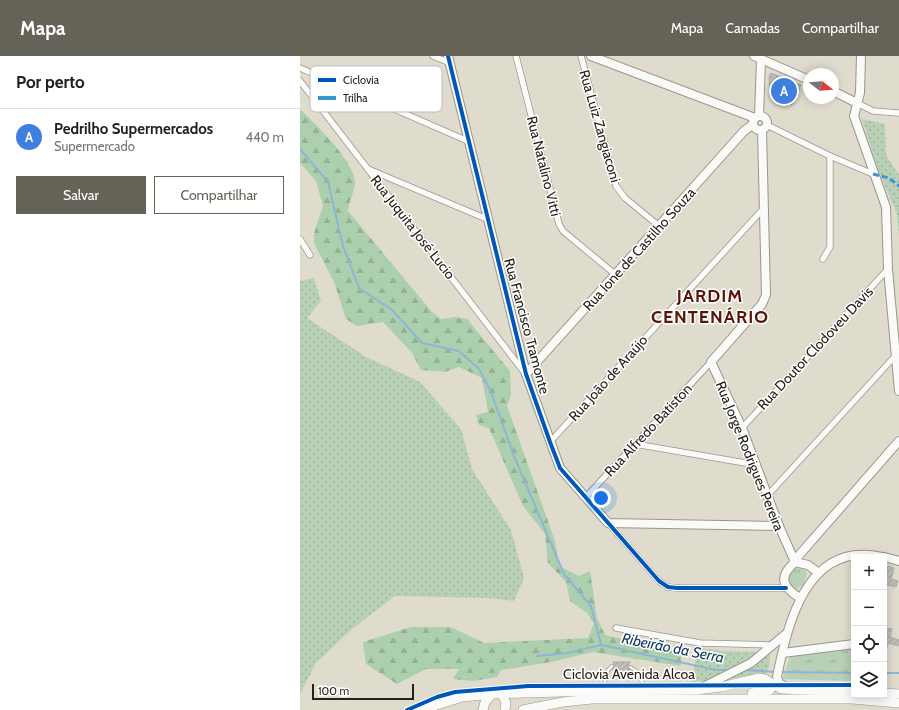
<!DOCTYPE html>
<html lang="pt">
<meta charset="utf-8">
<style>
:root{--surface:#fff;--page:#f2f2f2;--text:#202124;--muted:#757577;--line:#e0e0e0;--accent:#656358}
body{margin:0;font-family:Cabin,sans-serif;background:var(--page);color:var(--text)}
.controls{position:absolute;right:12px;bottom:12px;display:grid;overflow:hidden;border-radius:0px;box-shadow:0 2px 10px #0003}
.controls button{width:36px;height:36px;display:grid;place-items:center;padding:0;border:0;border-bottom:1px solid var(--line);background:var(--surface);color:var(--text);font:20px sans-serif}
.compass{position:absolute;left:503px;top:12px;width:36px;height:36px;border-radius:50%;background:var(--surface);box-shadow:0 2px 10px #0003;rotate:107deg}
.scale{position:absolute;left:12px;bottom:10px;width:102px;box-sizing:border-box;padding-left:4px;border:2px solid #242219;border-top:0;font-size:11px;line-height:14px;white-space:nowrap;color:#242219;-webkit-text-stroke:3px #fff;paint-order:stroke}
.you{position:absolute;left:301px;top:442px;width:14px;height:14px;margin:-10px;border:3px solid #fff;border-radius:50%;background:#1a73e8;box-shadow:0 0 0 6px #1a73e833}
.badge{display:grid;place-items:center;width:26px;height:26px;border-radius:50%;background:var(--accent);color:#fff;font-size:13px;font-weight:700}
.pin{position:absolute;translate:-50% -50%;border:2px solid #fff;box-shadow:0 1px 4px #0006}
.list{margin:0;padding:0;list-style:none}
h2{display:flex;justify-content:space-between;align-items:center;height:52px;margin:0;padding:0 16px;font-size:17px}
h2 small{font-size:13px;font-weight:400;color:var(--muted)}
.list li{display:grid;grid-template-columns:26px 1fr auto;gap:12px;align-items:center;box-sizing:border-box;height:56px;padding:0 16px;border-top:1px solid var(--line)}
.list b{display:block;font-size:15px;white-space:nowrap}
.list p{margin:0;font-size:13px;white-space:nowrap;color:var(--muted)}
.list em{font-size:13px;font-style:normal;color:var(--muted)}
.actions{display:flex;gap:8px;padding:12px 16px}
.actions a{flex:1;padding:9px 0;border:1px solid var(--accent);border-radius:0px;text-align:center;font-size:14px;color:var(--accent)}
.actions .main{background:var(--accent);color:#fff}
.icon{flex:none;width:22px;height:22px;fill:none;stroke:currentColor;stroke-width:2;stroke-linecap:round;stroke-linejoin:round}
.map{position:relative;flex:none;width:599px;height:654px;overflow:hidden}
header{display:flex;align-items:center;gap:24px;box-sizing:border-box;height:56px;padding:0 20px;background:var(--accent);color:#fff}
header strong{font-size:19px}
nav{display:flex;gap:22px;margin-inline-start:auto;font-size:14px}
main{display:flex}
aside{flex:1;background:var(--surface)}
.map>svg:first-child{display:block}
</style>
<header>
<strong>Mapa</strong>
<nav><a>Mapa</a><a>Camadas</a><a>Compartilhar</a></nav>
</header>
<main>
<aside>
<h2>Por perto<small></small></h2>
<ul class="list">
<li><span class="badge" style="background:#3f7fe0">A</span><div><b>Pedrilho Supermercados</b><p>Supermercado</p></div><em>440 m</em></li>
</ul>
<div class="actions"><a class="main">Salvar</a><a>Compartilhar</a></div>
</aside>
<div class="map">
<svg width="599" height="654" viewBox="0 0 599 654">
<defs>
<pattern id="grass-dots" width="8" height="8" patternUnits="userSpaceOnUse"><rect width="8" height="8" fill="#b8d0b6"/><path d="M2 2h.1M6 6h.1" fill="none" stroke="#9eb29c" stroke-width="1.8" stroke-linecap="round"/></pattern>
<pattern id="forest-firs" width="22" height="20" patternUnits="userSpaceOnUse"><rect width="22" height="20" fill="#accfad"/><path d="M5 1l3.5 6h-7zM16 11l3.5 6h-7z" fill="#94b194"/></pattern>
<pattern id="park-tufts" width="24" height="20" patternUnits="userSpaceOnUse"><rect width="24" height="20" fill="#b8d0b6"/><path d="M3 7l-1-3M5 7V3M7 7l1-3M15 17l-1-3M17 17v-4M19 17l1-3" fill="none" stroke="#9eb29c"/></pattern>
<pattern id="building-hatch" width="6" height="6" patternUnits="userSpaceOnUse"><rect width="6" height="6" fill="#c1bdbb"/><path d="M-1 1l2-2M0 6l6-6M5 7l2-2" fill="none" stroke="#a6a2a0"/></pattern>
</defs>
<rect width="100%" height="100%" fill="#dfdcce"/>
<g fill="url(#grass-dots)">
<polygon points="562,63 585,68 586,99 599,119 599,179 597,158 579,116"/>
<polygon points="14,222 21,245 7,262 66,301 120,326 161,373 172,413 211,474 224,522 214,545 189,542 95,540 52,573 16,607 0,638 0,225"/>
<polygon points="398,592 424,595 466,596 470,598 469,611 465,619 391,626"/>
</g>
<path fill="url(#forest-firs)" d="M 0,53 C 15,68 56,106 55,128 C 54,136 49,146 48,155 L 132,256 L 141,263 L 155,261 L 167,263 L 210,315 L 211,339 L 207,350 L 255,485 L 259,510 L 279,520 L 290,515 L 297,562 L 305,579 L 381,597 L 381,610 L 293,596 L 251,606 L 201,614 L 197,621 L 173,625 L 153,623 L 159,613 L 126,613 L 97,628 L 66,608 L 63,586 L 111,571 L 151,571 L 184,587 L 288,582 L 294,567 L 287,557 L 270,545 L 266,526 L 248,507 L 245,478 L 223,450 L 189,372 L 179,369 L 176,359 L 188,356 L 182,322 L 159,311 L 145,316 L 121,314 L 112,297 L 83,266 L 57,270 L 46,263 L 34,226 L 14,187 L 14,177 L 23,150 L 16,125 L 0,107 Z"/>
<g fill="url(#park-tufts)">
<polygon points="495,510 504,511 507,518 504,528 496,534 488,529 488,521"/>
<polygon points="554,592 554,625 483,623 490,601"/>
</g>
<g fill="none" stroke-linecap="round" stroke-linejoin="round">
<g stroke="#8eb5d6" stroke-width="2">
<polyline points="0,93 28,126 43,190 59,232 92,254 122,287 159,295 179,313 191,336 214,400 264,518 291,550 301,589"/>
<polyline points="237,600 267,597 301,589 416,614 430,614"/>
<polyline points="444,614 476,616"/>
<polyline points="480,616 554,617"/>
<polyline points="584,617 599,617"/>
</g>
</g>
<g fill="url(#building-hatch)" stroke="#b0acaa">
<polygon points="471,17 501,29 492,49 470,41 469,20"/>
<polygon points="588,510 594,512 591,523 598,525 596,531 584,528"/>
<polygon points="585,572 592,573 590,581 599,584 598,590 588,587 586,595 584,595"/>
<polygon points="313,606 330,606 327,611 330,614 312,614 315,610"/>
</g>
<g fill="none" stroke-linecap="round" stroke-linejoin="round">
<defs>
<g id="lane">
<polyline points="330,611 335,614 346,632"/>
<polyline points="303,633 308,614 312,610"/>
</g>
<g id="street">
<polyline points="133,0 150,7"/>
<polyline points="216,0 259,168 263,175 316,219"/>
<polyline points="281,0 316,130 325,142 359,170"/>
<polyline points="0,12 170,86"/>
<polyline points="0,25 224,316"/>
<polyline points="557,47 573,55 599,57"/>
<polyline points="467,69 530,100 573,118"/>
<polyline points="68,113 189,164"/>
<polyline points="0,183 10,199"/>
<polyline points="523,203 530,191 530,100"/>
<polyline points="442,372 588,213"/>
<polyline points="250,386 463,153"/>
<polyline points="335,388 457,409"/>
<polyline points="467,440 596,299"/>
<polyline points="285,442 411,306"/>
<polyline points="308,467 359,525 368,531 377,532 486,532"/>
<polyline points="316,572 400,587 472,589"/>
</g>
<g id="secondary">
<polyline points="148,0 226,318 260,412 308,467 479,470"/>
<polyline points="291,0 455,62"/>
<polyline points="454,0 509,24"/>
<polyline points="561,0 560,37 554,60 586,151 588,213 599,335"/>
<polyline points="533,35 557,47"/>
<circle cx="460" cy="67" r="7"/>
<polyline points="459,60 461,3"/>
<polyline points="462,74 466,239 462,248 411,306 442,372 479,470 495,506"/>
<polyline points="226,318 444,75 452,69"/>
<polyline points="584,501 599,505"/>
<polyline points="494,505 599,385"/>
<path d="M 500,542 C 482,531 478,521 495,506 L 508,509 L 519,517"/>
<polyline points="483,597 554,588"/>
<path d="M 488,632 L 479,627 L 477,621 C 488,566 507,484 582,501"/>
<polyline points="399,633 451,607 487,577"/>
</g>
<g id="primary">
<polyline points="452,637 470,634 473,629"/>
<polyline points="584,637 599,638"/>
<polyline points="202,638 206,647 205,654"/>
<polyline points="121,654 162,641 192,638 298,635 396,634 421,631 459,622 465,623 481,633 554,636"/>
<polyline points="183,654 185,646 192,638"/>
<polyline points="223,654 263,646 292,643 552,643 599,647"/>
</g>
</defs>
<use href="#lane" stroke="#99968b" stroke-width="4"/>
<use href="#street" stroke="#99968b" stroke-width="7"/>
<use href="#secondary" stroke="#99968b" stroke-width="10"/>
<use href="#primary" stroke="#99968b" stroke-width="10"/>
<use href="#lane" stroke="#fafaf8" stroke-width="2.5"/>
<use href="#street" stroke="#fafaf8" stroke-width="5.5"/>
<use href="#secondary" stroke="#fafaf8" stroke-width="8"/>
<use href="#primary" stroke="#fafaf8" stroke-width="9"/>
<polyline stroke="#3b95d4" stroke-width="3" stroke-dasharray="6 3" stroke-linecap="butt" points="573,118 589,122 599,130"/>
<defs>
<g id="cycleway">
<polyline points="148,0 226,318 250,386 260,412 359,525 368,531 377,532 486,532"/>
<polyline points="107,654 137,641 155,636 228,630 554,629"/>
</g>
</defs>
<use href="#cycleway" stroke="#fff" stroke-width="6"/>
<use href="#cycleway" stroke="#0057b8" stroke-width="4"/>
</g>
<g text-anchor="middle" stroke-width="3" stroke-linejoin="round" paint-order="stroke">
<g font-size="14" fill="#242219" stroke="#fff">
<text transform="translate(300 70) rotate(74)" y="5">Rua Luiz Zangiaconi</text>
<text transform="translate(244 110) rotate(76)" y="5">Rua Natalino Vitti</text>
<text transform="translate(113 171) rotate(52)" y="5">Rua Juquita José Lucio</text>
<text transform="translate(339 193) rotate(-48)" y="5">Rua Ione de Castilho Souza</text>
<text transform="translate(227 270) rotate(75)" y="5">Rua Francisco Tramonte</text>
<text transform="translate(515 292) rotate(-47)" y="5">Rua Doutor Clodoveu Davis</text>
<text transform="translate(308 322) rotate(-48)" y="5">Rua João de Araújo</text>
<text transform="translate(348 374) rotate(-47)" y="5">Rua Alfredo Batiston</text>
<text transform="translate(450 400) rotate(68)" y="5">Rua Jorge Rodrigues Pereira</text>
<text x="329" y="623">Ciclovia Avenida Alcoa</text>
</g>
<g font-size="15" font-style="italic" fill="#0e395c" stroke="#fff">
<text transform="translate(373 592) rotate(11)" y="5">Ribeirão da Serra</text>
</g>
<g font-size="18" font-weight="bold" letter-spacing="1" fill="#591608" stroke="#fff">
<text x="410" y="246">JARDIM<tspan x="410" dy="21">CENTENÁRIO</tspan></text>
</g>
</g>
<rect x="10" y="10" width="132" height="46" rx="6" fill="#fff" stroke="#bdbdba" stroke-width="1"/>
<rect x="18" y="22" width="18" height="4" fill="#0057b8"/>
<rect x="18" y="40" width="18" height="4" fill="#3b95d4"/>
<g font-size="11" fill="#242219">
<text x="43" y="28">Ciclovia</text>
<text x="43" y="46">Trilha</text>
</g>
</svg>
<div class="controls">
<button>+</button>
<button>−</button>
<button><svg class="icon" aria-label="locate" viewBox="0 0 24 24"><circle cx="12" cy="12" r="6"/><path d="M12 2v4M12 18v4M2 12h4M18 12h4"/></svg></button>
<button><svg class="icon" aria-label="layers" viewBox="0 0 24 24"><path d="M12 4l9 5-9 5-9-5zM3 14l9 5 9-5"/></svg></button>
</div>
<svg class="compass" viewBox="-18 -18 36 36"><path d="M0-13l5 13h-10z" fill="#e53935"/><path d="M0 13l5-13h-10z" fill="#757577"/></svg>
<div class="scale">100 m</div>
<div class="you"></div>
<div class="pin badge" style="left:484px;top:35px;background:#3f7fe0">A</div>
</div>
</main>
